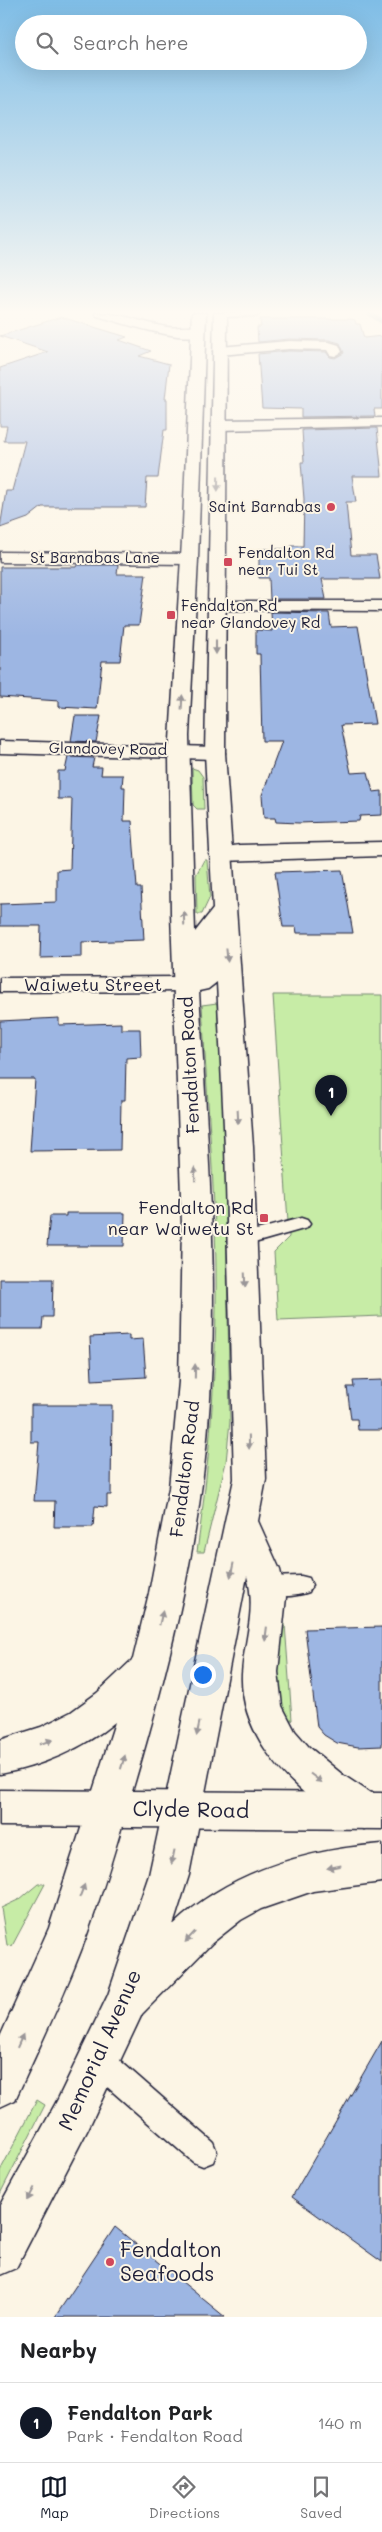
<!DOCTYPE html>
<meta charset="utf-8">
<style>
:root{--surface:#fff;--page:#f6f6f6;--text:#202124;--muted:#757577;--line:#e0e0e0;--accent:#111827}
body{margin:0;font-family:Mali,sans-serif;background:var(--page);color:var(--text)}
.you{position:absolute;left:202px;top:1674px;width:18px;height:18px;margin:-12px;border:4px solid #fff;border-radius:50%;background:#1a73e8;box-shadow:0 0 0 8px #1a73e833}
.badge{display:grid;place-items:center;width:32px;height:32px;border-radius:50%;background:var(--accent);color:#fff;font-size:16px;font-weight:700}
.pin{position:absolute;translate:-50% -41px;filter:drop-shadow(0 1px 2px #0008)}
.pin::after{content:'';position:absolute;top:26px;width:18px;height:15px;background:inherit;clip-path:polygon(0 0,100% 0,50% 100%)}
.list{margin:0;padding:0;list-style:none}
h2{display:flex;justify-content:space-between;align-items:center;height:65px;margin:0;padding:0 20px;font-size:21px}
h2 small{font-size:16px;font-weight:400;color:var(--muted)}
.list li{display:grid;grid-template-columns:32px 1fr auto;gap:15px;align-items:center;box-sizing:border-box;height:80px;padding:0 20px;border-top:1px solid var(--line)}
.list b{display:block;font-size:19px;white-space:nowrap}
.list p{margin:0;font-size:16px;white-space:nowrap;color:var(--muted)}
.list em{font-size:16px;font-style:normal;color:var(--muted)}
.icon{flex:none;width:28px;height:28px;fill:none;stroke:currentColor;stroke-width:2;stroke-linecap:round;stroke-linejoin:round}
.map{position:relative;flex:none;width:382px;height:2317px;overflow:hidden}
.search{position:absolute;background:var(--surface);box-shadow:0 5px 20px #0002;left:15px;right:15px;top:15px;height:55px;display:flex;align-items:center;gap:12px;box-sizing:border-box;padding:0 18px;border-radius:28px;color:var(--muted);font-size:19px}
.sheet{height:145px;background:var(--surface)}
nav{display:flex;justify-content:space-around;align-items:center;box-sizing:border-box;height:70px;border-top:1px solid var(--line);background:var(--surface);font-size:14px;color:var(--muted)}
nav a{display:grid;justify-items:center;gap:2px}
nav .on{color:var(--accent)}
.map>svg:first-child{display:block}
</style>
<div class="map">
<svg width="382" height="2317" viewBox="0 0 382 2317">
<rect width="100%" height="100%" fill="#fcf5e5"/>
<filter id="ink" filterUnits="userSpaceOnUse"><feTurbulence type="fractalNoise" baseFrequency=".02" numOctaves="2"/><feDisplacementMap in="SourceGraphic" scale="10" xChannelSelector="R" yChannelSelector="G"/><feConvolveMatrix kernelMatrix="1 2 1 2 8 2 1 2 1" color-interpolation-filters="sRGB"/></filter>
<g filter="url(#ink)">
<g fill="#c7eca6" stroke="#748770">
<polygon points="192,768 198,770 203,777 204,809 197,809 193,805"/>
<polygon points="204,860 207,860 210,897 202,914 197,914 196,875"/>
<polygon points="273,995 382,995 382,1316 278,1320 274,1252 289,1237"/>
<path d="M 217,1003 L 224,1108 L 230,1421 L 226,1462 L 204,1552 L 197,1552 C 212,1444 219,1336 215,1227 C 212,1153 206,1079 202,1005 Z"/>
<polygon points="279,1624 285,1624 292,1720 284,1721 276,1692"/>
<polygon points="38,1884 45,1884 12,1946 7,1945 1,1908 20,1899"/>
<polygon points="37,2100 45,2105 0,2194 0,2171"/>
</g>
<g fill="none" stroke-linecap="round" stroke-linejoin="round">
<polyline stroke="#5c879f" stroke-width="5.5" points="369,313 382,321"/>
</g>
<g fill="#9db6e3" stroke="#22223b">
<polygon points="61,317 127,337 119,340 151,351 139,356 169,364 165,399 167,399 167,430 164,430 158,478 147,478 145,507 42,507 28,518 0,528 6,491 12,491 25,441 4,441 7,426 0,426 0,368 48,352 0,336"/>
<polygon points="260,319 351,319 355,320 356,324 360,324 364,338 382,336 382,409 374,409 375,416 301,417 301,409 262,408 258,354 289,351 326,352 330,357 335,358 344,353 340,343 329,340 289,339 258,342 257,327 261,327"/>
<polygon points="377,428 382,476 352,476 356,502 346,502 351,555 376,555 380,579 322,579 326,599 270,599 269,578 259,578 259,549 291,549 291,546 303,546 304,499 301,462 304,462 302,430"/>
<polygon points="77,565 118,565 117,574 146,574 139,625 124,625 120,661 102,661 97,709 59,707 59,701 0,697 0,567 76,567"/>
<polygon points="271,612 329,613 331,627 358,626 375,724 341,725 351,773 368,772 373,792 382,791 382,815 360,816 359,821 299,823 276,822 275,818 264,818 262,795 282,741 262,741 260,654 256,654 256,630 272,631"/>
<polygon points="75,716 101,716 96,742 71,741"/>
<polygon points="68,757 94,758 92,767 102,767 101,775 123,775 122,787 125,787 124,821 132,821 137,888 141,888 144,940 82,942 82,957 40,958 41,926 0,926 0,904 57,902 57,870 70,869 72,799 58,799 58,771 65,771"/>
<polygon points="342,870 353,933 297,933 296,927 283,927 275,872"/>
<polygon points="59,1018 59,1025 121,1023 121,1029 140,1029 141,1057 126,1058 125,1100 121,1100 120,1150 30,1151 35,1079 0,1079 0,1021"/>
<polygon points="66,1213 125,1213 124,1246 47,1246 50,1216 66,1216"/>
<polygon points="0,1279 53,1279 52,1317 43,1317 42,1329 0,1329"/>
<polygon points="129,1335 129,1340 143,1339 146,1377 92,1380 90,1337"/>
<polygon points="382,1380 382,1430 358,1430 357,1419 351,1419 347,1387 354,1387 353,1381"/>
<polygon points="31,1405 112,1405 111,1495 107,1495 107,1507 95,1506 93,1527 54,1527 55,1501 34,1501 39,1442 31,1442"/>
<polygon points="382,1627 382,1746 358,1747 337,1743 324,1735 317,1727 305,1629"/>
<polygon points="382,2041 382,2262 292,2197"/>
<polygon points="115,2227 225,2317 55,2317"/>
</g>
<g fill="none" stroke-linecap="round" stroke-linejoin="round">
<defs>
<g id="service">
<polygon points="218,313 261,313 257,316 221,317"/>
<polygon points="301,1218 307,1220 310,1224 307,1228 244,1246 238,1245 235,1240 238,1235"/>
<path d="M 301,1576 L 309,1578 L 312,1585 L 309,1592 C 295,1597 274,1598 260,1593 L 257,1586 L 260,1579 L 268,1577 Z"/>
<polygon points="99,2047 109,2051 213,2142 217,2152 213,2162 203,2166 193,2162 89,2071 85,2061 89,2051"/>
</g>
<g id="minor">
<path d="M 95,313 C 121,312 142,323 167,327 C 178,329 198,323 205,332 C 192,347 116,321 97,316 Z"/>
<polygon points="289,341 329,342 339,345 342,352 335,356 330,355 327,350 289,349 220,355 213,351 220,347"/>
<polygon points="382,418 382,426 219,430 211,425 219,420"/>
<polygon points="0,552 189,554 195,555 198,559 195,563 189,564 0,562"/>
<polygon points="217,601 382,601 382,611 211,610 208,606 211,602"/>
<polygon points="382,842 382,856 220,861 212,859 209,854 212,849 240,845"/>
<polygon points="186,977 195,979 198,984 195,989 186,991 0,992 0,978"/>
</g>
<g id="tertiary">
<polygon points="0,741 215,747 222,749 225,753 222,757 215,759 0,753"/>
<polygon points="0,1790 382,1793 382,1829 0,1826"/>
</g>
<path id="primary" d="M 192,313 L 206,313 L 198,559 L 189,736 L 195,932 L 213,909 L 205,753 L 214,313 L 227,313 L 225,753 L 253,1147 L 266,1479 L 258,1521 L 280,1570 L 286,1597 L 278,1672 L 282,1706 L 295,1731 L 309,1747 L 343,1775 L 378,1798 L 382,1808 L 378,1824 L 364,1829 C 305,1806 239,1742 242,1674 C 244,1641 257,1610 247,1576 L 189,1875 L 173,1925 C 230,1871 305,1850 382,1844 L 382,1882 L 313,1891 L 261,1909 L 241,1920 L 212,1943 L 142,2014 L 88,2129 L 16,2268 L 0,2275 L 0,2205 L 58,2099 L 108,1995 L 149,1875 L 234,1479 L 225,1147 L 217,982 L 208,989 L 199,991 C 207,1139 221,1290 207,1438 C 196,1560 166,1678 131,1795 C 116,1847 101,1898 82,1948 C 62,2000 38,2050 15,2100 L 0,2107 L 0,2037 L 49,1928 L 115,1722 C 84,1748 40,1767 0,1774 L 0,1740 L 41,1727 L 71,1712 L 97,1693 L 133,1659 L 149,1593 L 169,1488 L 179,1382 L 182,1225 L 171,913 L 169,757 L 183,524 Z"/>
</defs>
<use href="#service" stroke="#22223b" stroke-width="3"/>
<use href="#minor" stroke="#22223b" stroke-width="3"/>
<use href="#tertiary" stroke="#22223b" stroke-width="3"/>
<use href="#primary" stroke="#22223b" stroke-width="3"/>
<use href="#service" fill="#fcf5e5" fill-rule="evenodd"/>
<use href="#minor" fill="#fcf5e5" fill-rule="evenodd"/>
<use href="#tertiary" fill="#fcf5e5" fill-rule="evenodd"/>
<use href="#primary" fill="#fcf5e5" fill-rule="evenodd"/>
</g>
<defs><path id="oneway-solid" d="M-6-.8H1V-3.2L6.5 0L1 3.2V.8H-6Z" transform="scale(1.25)"/></defs>
<g fill="#9a9698">
<use href="#oneway-solid" transform="translate(218 484) rotate(91)"/>
<use href="#oneway-solid" transform="translate(216 647) rotate(90)"/>
<use href="#oneway-solid" transform="translate(182 702) rotate(-87)"/>
<use href="#oneway-solid" transform="translate(184 918) rotate(-92)"/>
<use href="#oneway-solid" transform="translate(227 955) rotate(85)"/>
<use href="#oneway-solid" transform="translate(238 1117) rotate(87)"/>
<use href="#oneway-solid" transform="translate(195 1174) rotate(-93)"/>
<use href="#oneway-solid" transform="translate(245 1280) rotate(88)"/>
<use href="#oneway-solid" transform="translate(195 1371) rotate(-89)"/>
<use href="#oneway-solid" transform="translate(249 1442) rotate(89)"/>
<use href="#oneway-solid" transform="translate(232 1570) rotate(102)"/>
<use href="#oneway-solid" transform="translate(161 1618) rotate(-77)"/>
<use href="#oneway-solid" transform="translate(266 1634) rotate(97)"/>
<use href="#oneway-solid" transform="translate(198 1729) rotate(102)"/>
<use href="#oneway-solid" transform="translate(46 1742) rotate(-19)"/>
<use href="#oneway-solid" transform="translate(123 1762) rotate(-73)"/>
<use href="#oneway-solid" transform="translate(316 1778) rotate(37)"/>
<use href="#oneway-solid" transform="translate(173 1857) rotate(102)"/>
<use href="#oneway-solid" transform="translate(334 1867) rotate(169)"/>
<use href="#oneway-solid" transform="translate(82 1891) rotate(-69)"/>
<use href="#oneway-solid" transform="translate(190 1937) rotate(133)"/>
<use href="#oneway-solid" transform="translate(20 2041) rotate(-66)"/>
<use href="#oneway-solid" transform="translate(31 2194) rotate(118)"/>
</g>
</g>
<linearGradient id="sky" x2="0" y2="1"><stop stop-color="#7fbde6"/><stop offset="0.49" stop-color="#fefaf3"/><stop offset="1" stop-color="#fefaf3" stop-opacity="0"/></linearGradient>
<rect width="382" height="637" fill="url(#sky)"/>
<g fill="#d1495b" stroke="#fcf5e5" stroke-width="2">
<circle cx="331" cy="507" r="5"/>
<rect x="223" y="557" width="10" height="10" rx="2.5"/>
<rect x="166" y="610" width="10" height="10" rx="2.5"/>
<rect x="259" y="1213" width="10" height="10" rx="2.5"/>
<circle cx="110" cy="2262" r="5"/>
</g>
<g text-anchor="middle" stroke-width="4" stroke-linejoin="round" paint-order="stroke">
<g font-size="15" fill="#22223b" stroke="#fcf5e5" text-anchor="start">
<text x="321" y="512" text-anchor="end">Saint Barnabas</text>
<text x="238" y="558">Fendalton Rd<tspan x="238" dy="17">near Tui St</tspan></text>
<text x="181" y="611">Fendalton Rd<tspan x="181" dy="17">near Glandovey Rd</tspan></text>
</g>
<g font-size="15" fill="#22223b" stroke="#fcf5e5">
<text x="95" y="563">St Barnabas Lane</text>
<text transform="translate(108 749) rotate(1)" y="5">Glandovey Road</text>
</g>
<g font-size="18" fill="#22223b" stroke="#fcf5e5">
<text x="93" y="991">Waiwetu Street</text>
<text transform="translate(190 1065) rotate(-93)" y="6">Fendalton Road</text>
<text transform="translate(185 1469) rotate(-83)" y="6">Fendalton Road</text>
</g>
<g font-size="18" fill="#22223b" stroke="#fcf5e5" text-anchor="end">
<text x="254" y="1214">Fendalton Rd<tspan x="254" dy="21">near Waiwetu St</tspan></text>
</g>
<g font-size="21" fill="#22223b" stroke="#fcf5e5">
<text transform="translate(191 1810) rotate(1)" y="7">Clyde Road</text>
<text transform="translate(100 2050) rotate(-66)" y="7">Memorial Avenue</text>
</g>
<g font-size="21" fill="#22223b" stroke="#fcf5e5" text-anchor="start">
<text x="120" y="2257">Fendalton<tspan x="120" dy="24">Seafoods</tspan></text>
</g>
</g>
</svg>
<div class="you"></div>
<div class="pin badge" style="left:331px;top:1116px">1</div>
<div class="search"><svg class="icon" aria-label="search" viewBox="0 0 24 24"><circle cx="10" cy="10" r="6"/><path d="M15 15l6 6"/></svg>Search here</div>
</div>
<section class="sheet">
<h2>Nearby<small></small></h2>
<ul class="list">
<li><span class="badge">1</span><div><b>Fendalton Park</b><p>Park · Fendalton Road</p></div><em>140 m</em></li>
</ul>
</section>
<nav>
<a class="on"><svg class="icon" aria-label="map" viewBox="0 0 24 24"><path d="M3 6l6-2 6 2 6-2v14l-6 2-6-2-6 2zM9 4v14M15 6v14"/></svg>Map</a>
<a><svg class="icon" aria-label="directions" viewBox="0 0 24 24"><path d="M12 3l9 9-9 9-9-9zM9 14v-3h6M13 9l2 2-2 2"/></svg>Directions</a>
<a><svg class="icon" aria-label="saved" viewBox="0 0 24 24"><path d="M7 4h10v16l-5-4-5 4z"/></svg>Saved</a>
</nav>
